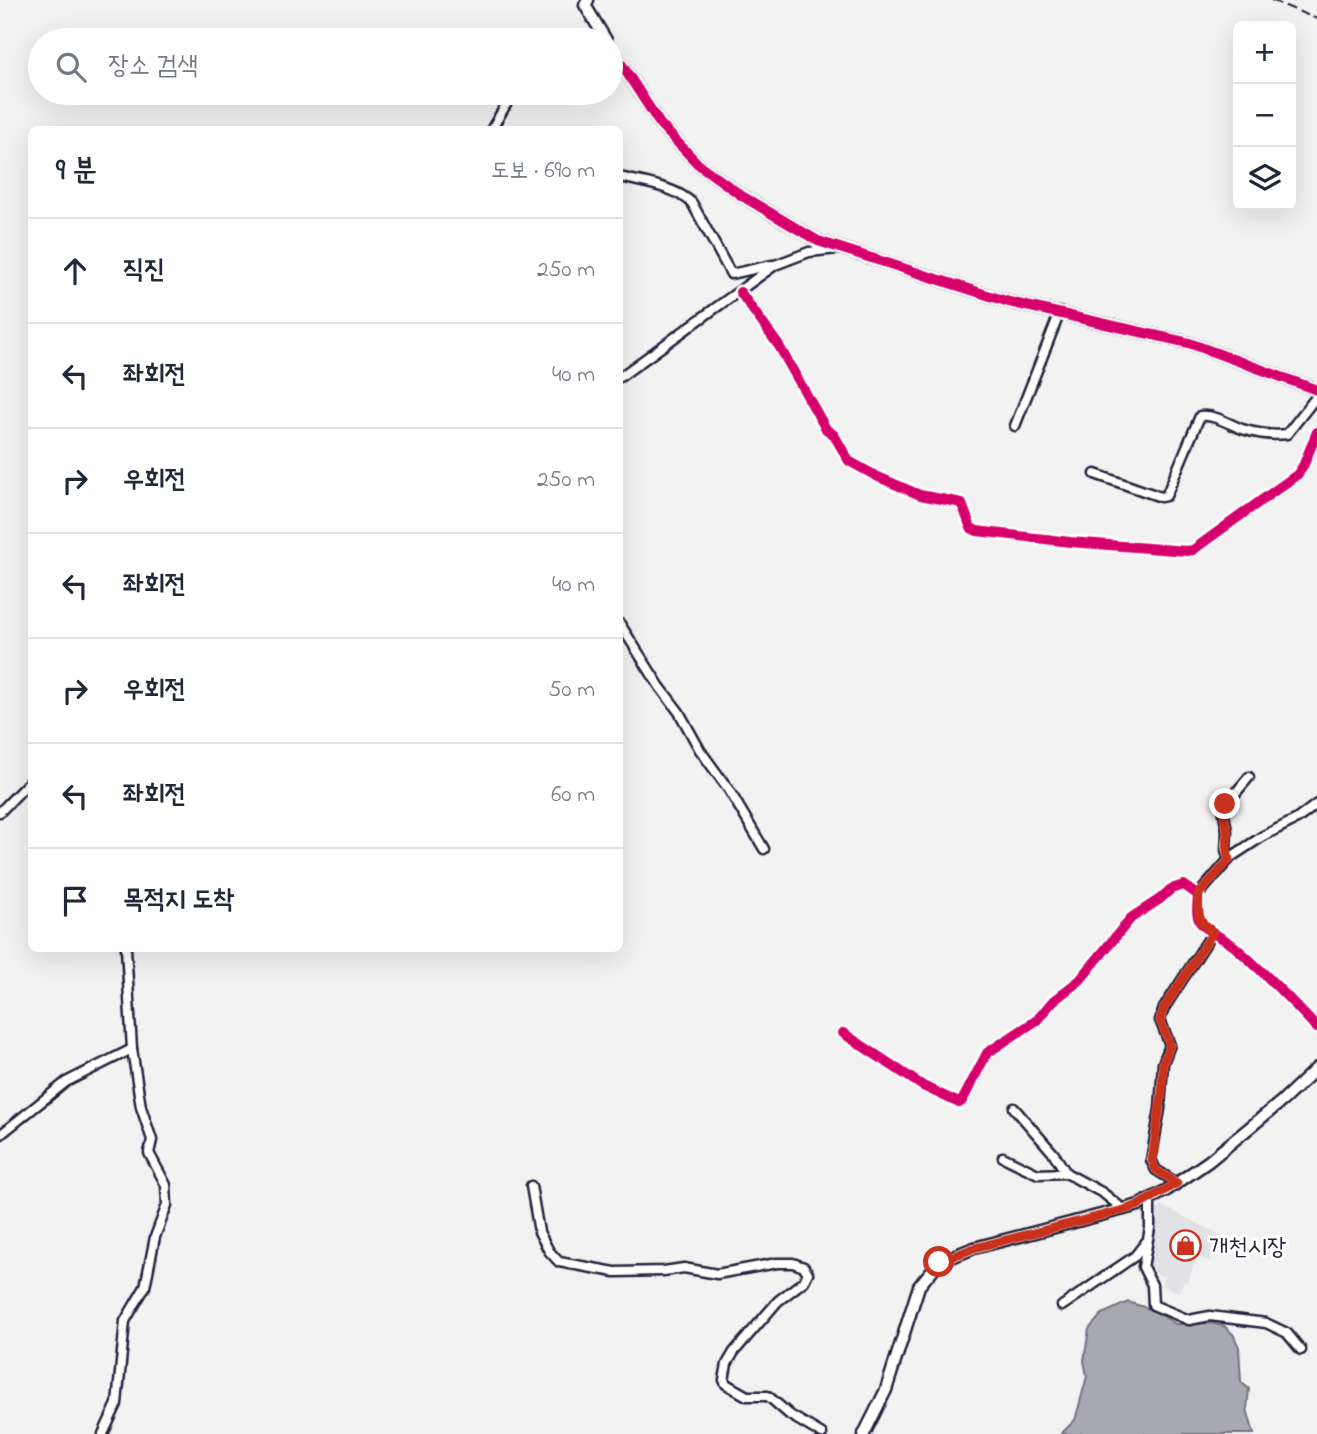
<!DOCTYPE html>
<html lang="ko">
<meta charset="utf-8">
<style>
:root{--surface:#fff;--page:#f2f2f3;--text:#1f2937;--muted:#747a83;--line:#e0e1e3}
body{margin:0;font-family:"Indie Flower","Poor Story",sans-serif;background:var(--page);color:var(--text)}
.controls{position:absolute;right:21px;top:21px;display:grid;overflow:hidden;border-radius:10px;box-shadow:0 7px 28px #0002}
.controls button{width:63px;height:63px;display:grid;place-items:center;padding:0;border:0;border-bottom:2px solid var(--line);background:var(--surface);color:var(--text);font:35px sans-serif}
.stop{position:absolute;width:21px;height:21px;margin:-16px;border:5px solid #c8321e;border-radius:50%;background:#fff}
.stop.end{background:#c8321e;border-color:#fff;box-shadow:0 2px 7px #0008}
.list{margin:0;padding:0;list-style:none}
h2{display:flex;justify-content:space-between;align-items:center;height:91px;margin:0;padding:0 28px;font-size:30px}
h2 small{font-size:23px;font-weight:400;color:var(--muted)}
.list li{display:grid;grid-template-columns:46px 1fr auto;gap:21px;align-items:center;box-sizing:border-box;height:105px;padding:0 28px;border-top:2px solid var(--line)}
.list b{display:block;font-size:26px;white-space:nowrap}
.list em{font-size:23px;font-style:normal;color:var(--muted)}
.icon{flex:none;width:38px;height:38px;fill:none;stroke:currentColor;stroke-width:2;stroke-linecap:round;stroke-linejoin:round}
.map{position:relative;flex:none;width:1317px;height:1434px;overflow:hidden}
.search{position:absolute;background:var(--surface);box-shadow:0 7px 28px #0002;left:28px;top:28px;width:595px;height:77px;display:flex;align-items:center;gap:18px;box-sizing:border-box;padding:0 24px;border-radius:38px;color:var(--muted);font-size:26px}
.panel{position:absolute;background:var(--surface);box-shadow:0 7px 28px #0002;left:28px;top:126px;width:595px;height:826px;border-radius:10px}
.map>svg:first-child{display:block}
</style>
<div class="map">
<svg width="1317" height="1434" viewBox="0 0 1317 1434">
<rect width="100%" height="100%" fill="#f2f2f3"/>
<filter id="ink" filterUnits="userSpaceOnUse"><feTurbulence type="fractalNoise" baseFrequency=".0143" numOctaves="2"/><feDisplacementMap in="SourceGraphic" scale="14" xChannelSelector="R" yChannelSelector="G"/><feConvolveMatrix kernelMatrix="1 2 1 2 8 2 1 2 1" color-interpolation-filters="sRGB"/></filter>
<g filter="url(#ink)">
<polygon fill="#e2e2e6" points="1163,1206 1227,1238 1219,1257 1212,1255 1210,1262 1198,1257 1187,1282 1184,1281 1179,1292 1161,1285 1164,1277 1147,1270 1144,1265 1155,1211"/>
<polygon fill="#a8a8b2" stroke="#727282" stroke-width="2" points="1128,1302 1153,1310 1176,1324 1210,1323 1224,1326 1233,1334 1239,1347 1241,1382 1249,1389 1247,1409 1254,1434 1061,1434 1075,1420 1079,1406 1087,1376 1084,1361 1089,1329 1102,1314"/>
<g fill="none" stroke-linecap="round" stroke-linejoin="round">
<defs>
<g id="minor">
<polyline points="491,130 513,93"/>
<path d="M 620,177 C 643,183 674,186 692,203 L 731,274 L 772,265"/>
<polyline points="740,292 779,346 826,429 834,435 849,461 876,476 920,495 957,502 962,504 971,528 977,531 1070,542 1187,551 1193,550 1208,539 1298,474 1304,464 1317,432"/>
<polyline points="620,377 775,265 809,252 838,249"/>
<polyline points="1015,426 1060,312"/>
<path d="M 1095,474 L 1161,497 L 1166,496 L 1200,416 C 1214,414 1229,424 1242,429 C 1255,433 1273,436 1287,434 L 1317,396"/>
<polyline points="620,624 660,687 679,712 700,750 729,790 764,849"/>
<polyline points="0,812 32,779"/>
<polyline points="1229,860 1226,850 1227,831 1223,808 1249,777"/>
<polyline points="1198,895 1231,857 1263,836 1297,819 1317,804"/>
<path d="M 843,1033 L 923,1086 L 959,1103 L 962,1101 L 987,1053 L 1037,1020 L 1053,1001 L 1080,980 L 1131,918 L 1160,899 L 1171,889 L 1184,885 L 1198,895 C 1198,904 1195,914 1200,922 C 1208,933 1225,938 1235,947 C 1265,973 1291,1000 1317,1028"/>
<polyline points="1014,1108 1054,1154 1066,1173 1103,1193 1124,1210"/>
<polyline points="0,1135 66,1082 132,1049"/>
<polyline points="1003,1157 1038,1174 1066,1173"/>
<polyline points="1177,1183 1156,1170 1151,1160 1160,1109 1163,1063 1170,1045 1160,1020 1164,1008 1213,932"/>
<polyline points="531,1186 539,1232 549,1251 559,1262 615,1272 664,1271 684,1268 717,1274 777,1263 793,1263 804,1267 808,1273 804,1281 778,1301 734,1352 727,1364 724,1380 726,1384 747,1396 768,1396 790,1415 822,1434"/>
<polyline points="1150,1199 1150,1228 1143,1267 1152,1285 1153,1305 1189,1320 1210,1316 1266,1323 1287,1333 1301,1350"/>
<polyline points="1062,1306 1135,1256 1146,1242"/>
<polyline points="103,1434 117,1404 125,1321 145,1287 155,1237 167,1205 166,1185 149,1153 152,1140 141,1107 132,1049 126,948"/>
</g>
<g id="tertiary">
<polyline points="588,0 585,5 606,40"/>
<polyline points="611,48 660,124 698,164 742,196 818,241 1009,302 1189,343 1317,390"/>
<polyline points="864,1434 886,1390 919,1286 939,1262 974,1248 1139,1205 1167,1190 1209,1161 1282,1101 1317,1068"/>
</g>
</defs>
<use href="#minor" stroke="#22223b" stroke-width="13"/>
<use href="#tertiary" stroke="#22223b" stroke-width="15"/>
<use href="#minor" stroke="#fff" stroke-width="8"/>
<use href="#tertiary" stroke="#fff" stroke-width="10"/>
<polyline stroke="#22223b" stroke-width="2" stroke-dasharray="10 5" stroke-linecap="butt" points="1271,0 1317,19"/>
<defs>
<g id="cycleway">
<polyline points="611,48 660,124 698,164 742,196 818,241 1009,302 1189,343 1317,390"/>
<polyline points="740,292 779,346 826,429 834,435 849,461 876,476 920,495 957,502 962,504 971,528 977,531 1070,542 1187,551 1193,550 1208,539 1298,474 1304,464 1317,432"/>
<path d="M 843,1033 L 923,1086 L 959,1103 L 962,1101 L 987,1053 L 1037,1020 L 1053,1001 L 1080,980 L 1131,918 L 1160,899 L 1171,889 L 1184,885 L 1198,895 C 1198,904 1195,914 1200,922 C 1208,933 1225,938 1235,947 C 1265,973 1291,1000 1317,1028"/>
</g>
</defs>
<use href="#cycleway" stroke="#fff" stroke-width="15"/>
<use href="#cycleway" stroke="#d6006c" stroke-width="10"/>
</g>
</g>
<g fill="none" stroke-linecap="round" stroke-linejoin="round" filter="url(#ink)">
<path stroke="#c8321e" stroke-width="9" d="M 939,1262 L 974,1248 L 1124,1210 L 1139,1205 L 1177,1183 L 1156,1170 L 1152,1160 L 1162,1093 L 1163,1063 L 1170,1045 L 1160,1020 L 1164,1008 L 1213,932 C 1196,921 1199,913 1198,895 L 1229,860 C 1225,848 1229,840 1227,828 C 1225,819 1222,814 1225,804"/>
</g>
<defs>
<symbol id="shop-ring" viewBox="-11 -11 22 22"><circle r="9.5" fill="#fff" stroke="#c8321e" stroke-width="1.5"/><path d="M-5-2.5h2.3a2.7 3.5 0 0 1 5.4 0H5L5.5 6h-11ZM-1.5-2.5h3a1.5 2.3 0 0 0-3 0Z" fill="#c8321e"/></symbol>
</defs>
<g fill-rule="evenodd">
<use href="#shop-ring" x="1168" y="1228" width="35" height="35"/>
</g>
<g text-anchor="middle" stroke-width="6" stroke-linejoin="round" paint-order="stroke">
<g font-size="24" fill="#22223b" stroke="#fff" text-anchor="start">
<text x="1209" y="1254">개천시장</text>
</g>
</g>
</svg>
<div class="controls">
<button>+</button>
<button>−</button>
<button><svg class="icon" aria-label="layers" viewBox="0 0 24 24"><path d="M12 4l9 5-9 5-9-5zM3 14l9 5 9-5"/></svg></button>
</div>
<div class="stop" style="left:939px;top:1262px"></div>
<div class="stop end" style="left:1225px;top:804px"></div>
<div class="search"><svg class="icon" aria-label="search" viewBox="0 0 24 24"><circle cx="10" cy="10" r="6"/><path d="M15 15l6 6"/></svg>장소 검색</div>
<section class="panel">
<h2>9 분<small>도보 · 690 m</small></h2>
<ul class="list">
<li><svg class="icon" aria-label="ahead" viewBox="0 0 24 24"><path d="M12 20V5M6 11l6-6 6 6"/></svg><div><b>직진</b></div><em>250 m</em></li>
<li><svg class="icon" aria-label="left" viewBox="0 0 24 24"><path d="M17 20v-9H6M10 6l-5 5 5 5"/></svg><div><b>좌회전</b></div><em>40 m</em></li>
<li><svg class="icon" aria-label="right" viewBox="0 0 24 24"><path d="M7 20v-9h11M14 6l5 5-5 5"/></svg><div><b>우회전</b></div><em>250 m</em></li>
<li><svg class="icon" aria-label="left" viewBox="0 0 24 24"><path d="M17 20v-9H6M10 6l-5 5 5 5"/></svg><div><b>좌회전</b></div><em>40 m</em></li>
<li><svg class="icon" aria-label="right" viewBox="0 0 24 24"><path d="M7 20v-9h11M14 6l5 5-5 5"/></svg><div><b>우회전</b></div><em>50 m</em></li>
<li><svg class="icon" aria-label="left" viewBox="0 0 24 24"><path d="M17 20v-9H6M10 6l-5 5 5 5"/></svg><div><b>좌회전</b></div><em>60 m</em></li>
<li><svg class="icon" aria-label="arrive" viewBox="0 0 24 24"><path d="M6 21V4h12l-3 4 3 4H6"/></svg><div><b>목적지 도착</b></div></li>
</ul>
</section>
</div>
